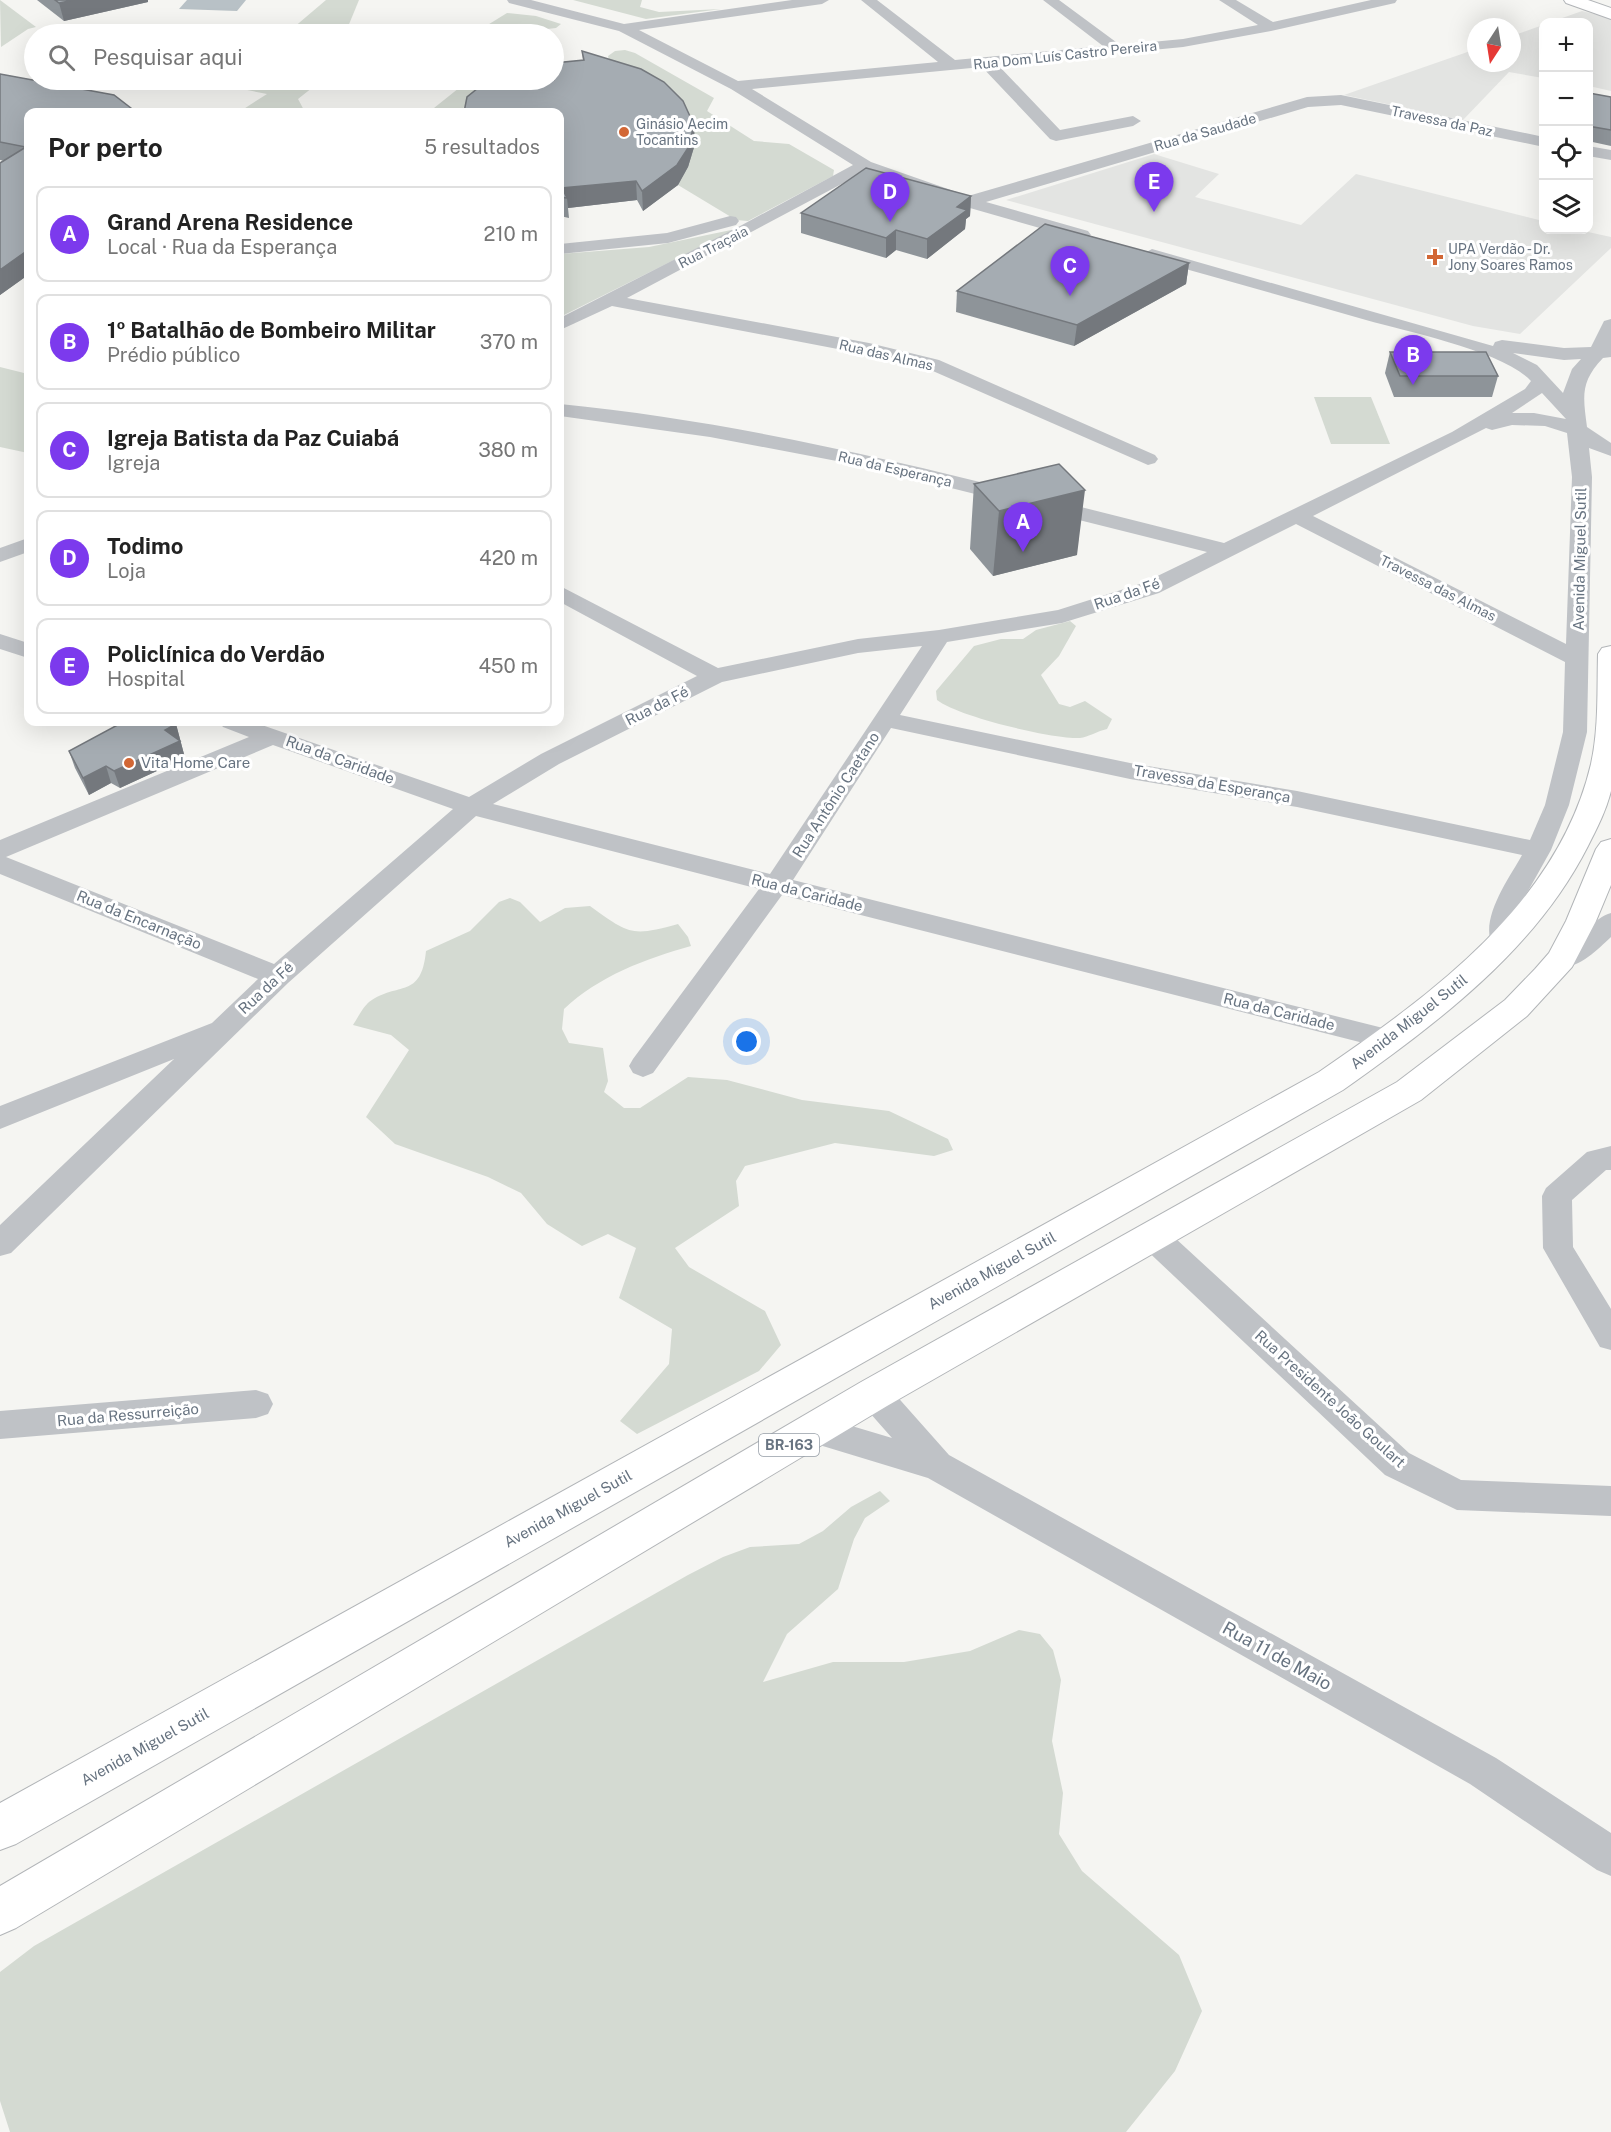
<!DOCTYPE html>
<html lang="pt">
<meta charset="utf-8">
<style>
:root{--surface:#fff;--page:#f6f6f6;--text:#222;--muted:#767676;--line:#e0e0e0;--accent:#7c3aed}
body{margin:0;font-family:"Public Sans",sans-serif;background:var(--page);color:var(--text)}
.controls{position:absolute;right:18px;top:18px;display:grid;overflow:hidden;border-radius:12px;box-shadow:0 6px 24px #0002}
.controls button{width:54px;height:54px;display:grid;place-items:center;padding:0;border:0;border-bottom:2px solid var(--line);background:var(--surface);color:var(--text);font:30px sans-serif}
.compass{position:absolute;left:1467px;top:18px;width:54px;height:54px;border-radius:50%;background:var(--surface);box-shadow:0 6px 24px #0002;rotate:192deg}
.you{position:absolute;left:747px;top:1042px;width:21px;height:21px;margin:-15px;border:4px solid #fff;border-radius:50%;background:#1a73e8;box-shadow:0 0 0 9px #1a73e833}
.badge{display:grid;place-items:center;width:39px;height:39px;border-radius:50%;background:var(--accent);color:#fff;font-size:20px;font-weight:700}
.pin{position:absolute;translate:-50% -50px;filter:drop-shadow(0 2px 3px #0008)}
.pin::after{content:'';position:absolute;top:32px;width:21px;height:18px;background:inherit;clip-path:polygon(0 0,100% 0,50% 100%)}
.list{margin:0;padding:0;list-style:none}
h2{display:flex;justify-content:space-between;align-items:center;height:78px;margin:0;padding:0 24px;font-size:26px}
h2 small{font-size:20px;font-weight:400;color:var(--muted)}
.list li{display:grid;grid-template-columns:39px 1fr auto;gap:18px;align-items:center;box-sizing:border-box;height:96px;margin:0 12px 12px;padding:0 12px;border:2px solid var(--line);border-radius:12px}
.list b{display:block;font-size:22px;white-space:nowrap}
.list p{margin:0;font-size:20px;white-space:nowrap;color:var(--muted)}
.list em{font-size:20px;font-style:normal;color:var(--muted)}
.icon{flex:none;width:33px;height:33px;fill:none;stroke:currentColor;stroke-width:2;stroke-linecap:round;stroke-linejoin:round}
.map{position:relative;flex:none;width:1611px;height:2132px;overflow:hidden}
.search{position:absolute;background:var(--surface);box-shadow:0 6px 24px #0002;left:24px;top:24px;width:540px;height:66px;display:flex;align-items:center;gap:15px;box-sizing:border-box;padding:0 21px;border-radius:33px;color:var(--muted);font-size:22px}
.panel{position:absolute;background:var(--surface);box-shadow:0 6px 24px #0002;left:24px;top:108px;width:540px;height:618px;border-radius:12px}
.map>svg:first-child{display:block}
</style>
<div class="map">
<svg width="1611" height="2132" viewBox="0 0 1611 2132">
<rect width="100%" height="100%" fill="#f5f5f2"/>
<g fill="#e3e4e2">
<polygon points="1582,11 1611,18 1611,91 1589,86 1588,22 1551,22"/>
<polygon points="1543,25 1543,78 1509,72 1463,120 1344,95 1476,49 1476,63 1512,63 1512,36"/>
<polygon points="1154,154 1219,174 1195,197 1301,225 1356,174 1543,221 1544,230 1579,230 1611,237 1611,248 1520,334 1473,326 1006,200"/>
</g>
<g fill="#d4dad2">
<polygon points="0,0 36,27 28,29 1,47"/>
<polygon points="326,0 359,0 345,34 286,34"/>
<polygon points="573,0 642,0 640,7 659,12 721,9 646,19"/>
<polygon points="507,13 536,16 561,24 556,28 502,34 473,34"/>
<polygon points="625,50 635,53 714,98 707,111 754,141 789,144 834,170 833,176 748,221 736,220 678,185 688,167 613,78 608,56 615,51"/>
<polygon points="230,80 322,80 298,99 305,112 239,112 267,94 222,85"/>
<polygon points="469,80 483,80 492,92 456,112 429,112"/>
<polygon points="736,229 560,317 560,254 649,247"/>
<polygon points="0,367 28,374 28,453 0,447"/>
<polygon points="1314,397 1371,397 1390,444 1331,444"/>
<path d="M 1070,621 L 1076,626 L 1059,656 L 1041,675 L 1059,704 L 1070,707 L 1085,701 L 1112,719 L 1107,729 C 1098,731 1088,737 1080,738 C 1052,739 959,717 937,700 L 936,691 L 974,646 L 1001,639 L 1023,639 L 1036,630 Z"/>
<path d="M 510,898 L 520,902 L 540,922 L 565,908 L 590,906 C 629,934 631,937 678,924 L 688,937 L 691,946 C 645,959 599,976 564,1009 L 562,1029 L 569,1043 L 603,1048 L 608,1081 L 604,1092 L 624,1108 L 640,1108 L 688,1077 L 727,1080 L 802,1100 L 889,1111 L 948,1139 L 953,1150 L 934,1156 L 835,1143 L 745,1166 L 736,1181 L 739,1206 L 675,1248 L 689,1267 L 765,1311 L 781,1345 L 759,1371 L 637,1434 L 620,1421 L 669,1364 L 672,1329 L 619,1298 L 636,1248 L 608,1234 L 582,1246 L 547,1224 L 521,1193 L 488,1177 L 395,1144 L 366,1117 L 409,1050 L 391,1035 L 353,1025 C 357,1019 363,1007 369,1002 C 398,981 421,1000 426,951 L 470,931 L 499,902 Z"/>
<polygon points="880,1491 890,1501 865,1518 854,1539 838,1589 787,1634 763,1682 833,1662 904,1662 970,1651 1019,1630 1040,1634 1053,1650 1061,1680 1052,1741 1063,1793 1059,1834 1082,1871 1179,1955 1202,2011 1175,2071 1126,2132 10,2132 0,2101 0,1972 34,1946 688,1575 723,1557 750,1547 799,1544 823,1531 851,1507"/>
</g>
<polygon fill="#b8c1c6" points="187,0 246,0 237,11 179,9"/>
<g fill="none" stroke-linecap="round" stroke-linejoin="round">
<defs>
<g id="highway">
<polygon points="1564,0 1588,0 1611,8 1611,19 1566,3"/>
<path d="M 1611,646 C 1611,679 1611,713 1611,746 C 1611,760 1611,777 1611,791 C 1606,811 1597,828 1588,846 C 1535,951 1437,1023 1343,1090 L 16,1844 L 0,1850 L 0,1803 L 1319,1072 C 1431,995 1558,904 1591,764 C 1599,728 1597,690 1598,654 L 1602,648 Z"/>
<polygon points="1611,839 1611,885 1596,921 1572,967 1527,1016 1421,1100 887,1406 16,1928 0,1935 0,1886 861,1382 1397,1082 1505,1000 1535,969 1549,953 1566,921 1596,849 1601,842"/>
</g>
</defs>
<use href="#highway" stroke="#b2b5b8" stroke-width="2"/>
<g fill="#bfc2c6" fill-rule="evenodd">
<polygon points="507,0 531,0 624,24 792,0 829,0 822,4 639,30 738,81 938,62 861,0 877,0 955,60 1103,46 1043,0 1059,0 1120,45 1183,39 1258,25 1219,0 1236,0 1273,22 1371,0 1397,0 1395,3 1271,31 1183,47 998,65 1060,130 1133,116 1141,121 1133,126 1056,141 1050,139 982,67 752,89 871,162 968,196 1307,97 1341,95 1544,137 1544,147 1341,105 1308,107 986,202 1088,231 1091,235 1082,240 928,196 866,171 627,298 869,343 939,360 1155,455 1158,459 1155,463 1148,465 926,368 869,355 612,306 560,330 560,318 742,225 853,165 731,89 619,31 509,3"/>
<polygon points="1588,146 1611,150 1611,160 1588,156"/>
<polygon points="730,216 736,217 739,221 736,225 668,243 560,254 560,244 667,233"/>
<path d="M 1152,249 L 1493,346 L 1495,342 L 1502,340 L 1564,348 L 1591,347 L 1604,321 L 1611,319 L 1611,357 L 1603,358 C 1580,382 1583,396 1587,427 L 1611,443 L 1611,456 L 1589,448 L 1592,477 L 1587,732 L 1569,805 L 1551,850 L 1518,909 L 1516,942 L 1512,949 L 1503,951 L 1494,949 C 1477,921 1509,879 1522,855 L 1297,807 L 1130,779 L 891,728 L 793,880 L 1391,1030 L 1401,1033 L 1405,1040 L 1401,1047 L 1391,1050 L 782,895 L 653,1073 L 643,1077 L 633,1073 L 629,1066 L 633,1059 L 759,889 L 476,816 L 288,983 L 11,1253 L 0,1256 L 0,1225 L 174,1059 L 0,1129 L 0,1106 L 212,1023 L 258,979 L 0,874 L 0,840 L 249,737 L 223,727 L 219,722 L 253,722 L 469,797 L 541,754 L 697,676 L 560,602 L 560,586 L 718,668 L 858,639 L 939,630 L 1058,610 L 1143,583 L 1207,552 L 863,466 L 710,437 L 560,416 L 560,404 C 785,426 1005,489 1224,543 L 1452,432 L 1525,389 L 1531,381 C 1503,351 1408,332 1366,320 C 1292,299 1219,278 1146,258 L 1143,254 ZM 1513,353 L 1564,360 L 1581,359 L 1572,369 L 1563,393 L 1537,365 ZM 1542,393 L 1566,419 L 1534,413 L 1512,413 ZM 1512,425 L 1545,426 L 1567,433 L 1572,477 L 1566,644 L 1313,516 L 1486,428 L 1492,430 ZM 1296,524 L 1565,662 L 1563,732 L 1545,805 L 1530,840 L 1297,791 L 1130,763 L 900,715 L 947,642 L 1062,623 L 1159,593 ZM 922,646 L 770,874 L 493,804 L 559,764 L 722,682 L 858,653 ZM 273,745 L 453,809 L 274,964 L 6,857 Z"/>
<polygon points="28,538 28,552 0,562 0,548"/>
<polygon points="0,634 28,643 28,658 0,649"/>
<path d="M 1611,913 L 1611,937 C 1595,952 1575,973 1551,966 L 1547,959 C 1553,949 1563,949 1572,943 C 1586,933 1594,918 1611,913 Z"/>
<polygon points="1611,1146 1611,1170 1606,1170 1572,1200 1573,1247 1611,1309 1611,1350 1600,1347 1543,1248 1542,1196 1546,1188 1587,1152"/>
<polygon points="1151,1223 1162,1226 1409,1453 1461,1480 1611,1486 1611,1516 1457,1510 1385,1475 1140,1244 1136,1235 1140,1226"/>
<polygon points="874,1380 886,1384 949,1455 1496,1758 1611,1833 1611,1876 1597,1870 1470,1784 928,1478 803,1440 798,1430 803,1420 815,1415 892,1438 862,1404 858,1394 862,1384"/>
<polygon points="256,1390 268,1394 273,1404 268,1414 256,1418 0,1439 0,1411"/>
</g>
<use href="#highway" fill="#fff" fill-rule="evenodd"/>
</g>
<g fill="#8e9499">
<polygon points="37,0 148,0 148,2 64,21"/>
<polygon points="582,51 695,144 688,167 678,185 643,211 637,200 568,208 569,218 560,216 560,112 583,61"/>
<polygon points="0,74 114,95 28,275 0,295 0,163 4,161 0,160"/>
<polygon points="1588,94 1611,97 1611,146 1588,141"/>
<polygon points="971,196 970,216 966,219 965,229 927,259 896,250 886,258 801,233 801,213"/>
<polygon points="1189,263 1186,284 1074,346 956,312 957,291"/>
<polygon points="1390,352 1498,376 1492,397 1394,397 1385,373"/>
<polygon points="974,484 1077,555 993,576 970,549"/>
<polygon points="176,724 185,758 120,788 111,783 89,795 75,768 69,751"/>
</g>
<g fill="#74787d">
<polygon points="74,0 148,0 148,2 64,21 59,3"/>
<polygon points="694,125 695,144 688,167 678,185 643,211 642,191"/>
<polygon points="636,181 637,200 568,208 567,198 562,188"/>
<polygon points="971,196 970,216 966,219 965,229 927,259 927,239 957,207"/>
<polygon points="896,230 896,250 886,258 886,238"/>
<polygon points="28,250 28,275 0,295 0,270"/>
<polygon points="1189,263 1186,284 1074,346 1077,325"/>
<polygon points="1085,490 1077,555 993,576 999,511"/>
<polygon points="176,724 185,758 120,788 114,771 165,730"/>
<polygon points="106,766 111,783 89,795 83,778"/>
</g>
<g fill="#a5acb2" stroke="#74787d" stroke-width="1.5">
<polygon points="55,0 74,0 59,3"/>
<polygon points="582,51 641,69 664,82 683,101 694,125 688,148 677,165 642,191 636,181 562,188 567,198 560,197 560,112 464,112 467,97 488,80 554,80 554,63 584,60"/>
<polygon points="0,74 114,95 136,112 28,112 28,250 0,270 0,163 26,147 0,142"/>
<polygon points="1589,93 1611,97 1611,130 1588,126 1588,94"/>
<polygon points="866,168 971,196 957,207 967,210 927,239 896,230 886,238 801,213"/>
<polygon points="1045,224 1189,263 1077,325 957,291"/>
<polygon points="1390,352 1486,352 1498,376 1400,376"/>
<polygon points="1059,464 1085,490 999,511 974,484"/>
<polygon points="123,722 173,722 176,724 165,730 180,741 114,771 106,766 83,778 69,751"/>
</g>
<g fill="#d26735" stroke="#fff" stroke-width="2">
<circle cx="624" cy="132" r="6"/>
<path d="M1432 248h6v6h6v6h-6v6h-6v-6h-6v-6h6z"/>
<circle cx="129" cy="763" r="6"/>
</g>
<g text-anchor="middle" stroke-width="6" stroke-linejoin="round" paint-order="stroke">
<g font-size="14" fill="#677380" stroke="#fff">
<text transform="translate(1065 55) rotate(-6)" y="5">Rua Dom Luís Castro Pereira</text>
<text transform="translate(1442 121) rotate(12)" y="5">Travessa da Paz</text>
<text transform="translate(1205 132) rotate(-16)" y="5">Rua da Saudade</text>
<text transform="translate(713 247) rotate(-27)" y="5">Rua Traçaia</text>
<text transform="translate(886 355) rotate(13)" y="5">Rua das Almas</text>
<text transform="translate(895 469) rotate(13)" y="5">Rua da Esperança</text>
<text transform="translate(1438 588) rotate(27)" y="5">Travessa das Almas</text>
</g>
<g font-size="14" fill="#677380" stroke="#fff" text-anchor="start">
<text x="636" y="129">Ginásio Aecim<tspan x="636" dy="16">Tocantins</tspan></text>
<text x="1448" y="254">UPA Verdão - Dr.<tspan x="1448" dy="16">Jony Soares Ramos</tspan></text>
</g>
<rect fill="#fff" stroke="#959da6" stroke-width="1.5" x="759" y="1434" width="60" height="22" rx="4.5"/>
<g font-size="14" font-weight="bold" fill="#677380">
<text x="789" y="1450">BR-163</text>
</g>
<g font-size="15" fill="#677380" stroke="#fff">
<text transform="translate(1580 559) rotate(-89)" y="5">Avenida Miguel Sutil</text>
<text transform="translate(1127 594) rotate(-19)" y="5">Rua da Fé</text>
<text transform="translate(657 706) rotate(-27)" y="5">Rua da Fé</text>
<text transform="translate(340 760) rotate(20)" y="5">Rua da Caridade</text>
<text transform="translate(1212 784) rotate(10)" y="5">Travessa da Esperança</text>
<text transform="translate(836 795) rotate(-57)" y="5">Rua Antônio Caetano</text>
<text transform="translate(807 893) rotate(14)" y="5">Rua da Caridade</text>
<text transform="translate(139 920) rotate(22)" y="5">Rua da Encarnação</text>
<text transform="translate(266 988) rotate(-43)" y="5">Rua da Fé</text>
<text transform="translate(1279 1012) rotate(14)" y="5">Rua da Caridade</text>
<text transform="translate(1409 1022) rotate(-38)" y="5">Avenida Miguel Sutil</text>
<text transform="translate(992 1271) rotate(-29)" y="5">Avenida Miguel Sutil</text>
<text transform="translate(1330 1399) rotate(42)" y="5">Rua Presidente João Goulart</text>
<text transform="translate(128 1415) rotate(-5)" y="5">Rua da Ressurreição</text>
<text transform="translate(568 1509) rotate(-29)" y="5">Avenida Miguel Sutil</text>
<text transform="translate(145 1747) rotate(-29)" y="5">Avenida Miguel Sutil</text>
</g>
<g font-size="15" fill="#677380" stroke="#fff" text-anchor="start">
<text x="141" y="768">Vita Home Care</text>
</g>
<g font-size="18" fill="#677380" stroke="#fff">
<text transform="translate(1277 1656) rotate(29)" y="6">Rua 11 de Maio</text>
</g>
</g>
</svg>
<div class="controls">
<button>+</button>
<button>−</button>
<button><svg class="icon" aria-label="locate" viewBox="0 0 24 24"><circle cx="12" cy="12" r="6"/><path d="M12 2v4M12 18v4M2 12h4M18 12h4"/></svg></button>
<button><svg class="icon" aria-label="layers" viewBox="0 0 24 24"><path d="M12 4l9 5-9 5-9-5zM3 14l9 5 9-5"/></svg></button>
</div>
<svg class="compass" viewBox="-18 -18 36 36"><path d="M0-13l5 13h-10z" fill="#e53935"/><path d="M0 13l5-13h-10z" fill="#767676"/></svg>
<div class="you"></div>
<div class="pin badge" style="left:1023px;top:552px">A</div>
<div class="pin badge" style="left:1413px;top:385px">B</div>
<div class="pin badge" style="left:1070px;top:296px">C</div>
<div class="pin badge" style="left:890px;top:222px">D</div>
<div class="pin badge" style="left:1154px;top:212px">E</div>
<div class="search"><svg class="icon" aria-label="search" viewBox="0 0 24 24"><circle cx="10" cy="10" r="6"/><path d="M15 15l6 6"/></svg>Pesquisar aqui</div>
<section class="panel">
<h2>Por perto<small>5 resultados</small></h2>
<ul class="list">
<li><span class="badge">A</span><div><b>Grand Arena Residence</b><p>Local · Rua da Esperança</p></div><em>210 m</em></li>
<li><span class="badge">B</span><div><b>1º Batalhão de Bombeiro Militar</b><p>Prédio público</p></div><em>370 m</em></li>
<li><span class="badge">C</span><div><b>Igreja Batista da Paz Cuiabá</b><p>Igreja</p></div><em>380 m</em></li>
<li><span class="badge">D</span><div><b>Todimo</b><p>Loja</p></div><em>420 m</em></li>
<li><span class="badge">E</span><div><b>Policlínica do Verdão</b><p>Hospital</p></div><em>450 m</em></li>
</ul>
</section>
</div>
